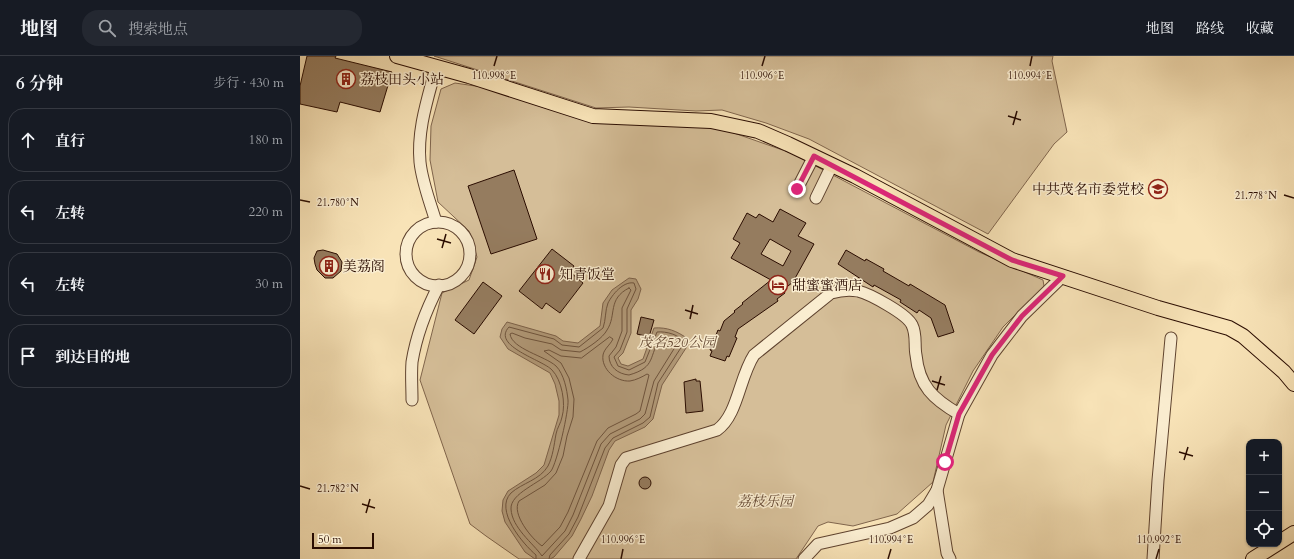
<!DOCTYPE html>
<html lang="zh">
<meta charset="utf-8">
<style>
:root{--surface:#171b24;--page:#242831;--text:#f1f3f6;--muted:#9ea1a6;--line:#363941}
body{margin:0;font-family:Cardo,"Noto Serif SC",serif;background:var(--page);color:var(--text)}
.controls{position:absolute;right:12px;bottom:12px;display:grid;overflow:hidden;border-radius:8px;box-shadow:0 1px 3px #0004}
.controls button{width:36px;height:36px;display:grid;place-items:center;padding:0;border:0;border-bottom:1px solid var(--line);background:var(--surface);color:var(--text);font:20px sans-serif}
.scale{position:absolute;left:12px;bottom:10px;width:62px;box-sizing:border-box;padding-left:4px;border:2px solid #2a0c00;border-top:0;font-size:11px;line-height:14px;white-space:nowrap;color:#2a0c00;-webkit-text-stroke:3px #faedd0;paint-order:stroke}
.stop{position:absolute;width:12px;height:12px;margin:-9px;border:3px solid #db2777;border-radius:50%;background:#fff}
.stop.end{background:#db2777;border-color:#fff;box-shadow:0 1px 4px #0008}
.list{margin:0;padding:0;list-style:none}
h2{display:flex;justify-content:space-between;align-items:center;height:52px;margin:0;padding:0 16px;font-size:17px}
h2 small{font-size:13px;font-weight:400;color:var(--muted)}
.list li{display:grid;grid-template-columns:26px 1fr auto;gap:12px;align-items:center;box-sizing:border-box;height:64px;margin:0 8px 8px;padding:0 8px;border:1px solid var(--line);border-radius:16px}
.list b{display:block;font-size:15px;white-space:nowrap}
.list em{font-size:13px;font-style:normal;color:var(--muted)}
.icon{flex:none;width:22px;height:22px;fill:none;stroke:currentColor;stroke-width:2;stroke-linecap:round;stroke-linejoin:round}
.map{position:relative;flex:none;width:994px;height:503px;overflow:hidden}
header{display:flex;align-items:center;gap:24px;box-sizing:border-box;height:56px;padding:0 20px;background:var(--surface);border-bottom:1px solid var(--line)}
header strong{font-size:19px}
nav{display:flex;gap:22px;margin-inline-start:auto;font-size:14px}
.search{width:280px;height:36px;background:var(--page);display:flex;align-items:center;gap:10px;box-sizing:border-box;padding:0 14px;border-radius:16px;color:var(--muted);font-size:15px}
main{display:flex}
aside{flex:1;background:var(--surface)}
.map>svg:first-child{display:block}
</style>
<header>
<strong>地图</strong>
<div class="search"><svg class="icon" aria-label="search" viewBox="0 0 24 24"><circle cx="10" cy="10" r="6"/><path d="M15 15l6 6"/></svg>搜索地点</div>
<nav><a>地图</a><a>路线</a><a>收藏</a></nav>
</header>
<main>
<aside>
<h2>6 分钟<small>步行 · 430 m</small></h2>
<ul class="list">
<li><svg class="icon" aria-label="ahead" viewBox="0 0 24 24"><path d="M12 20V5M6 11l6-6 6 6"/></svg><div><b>直行</b></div><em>180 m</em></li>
<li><svg class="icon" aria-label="left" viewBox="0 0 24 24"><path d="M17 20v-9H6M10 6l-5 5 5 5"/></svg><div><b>左转</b></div><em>220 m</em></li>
<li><svg class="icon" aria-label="left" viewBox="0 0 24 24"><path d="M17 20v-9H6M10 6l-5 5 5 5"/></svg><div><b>左转</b></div><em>30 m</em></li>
<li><svg class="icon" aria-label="arrive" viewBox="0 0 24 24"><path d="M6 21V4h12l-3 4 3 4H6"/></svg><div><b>到达目的地</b></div></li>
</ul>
</aside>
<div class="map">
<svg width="994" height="503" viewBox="0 0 994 503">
<rect width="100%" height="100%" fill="#f8e3b7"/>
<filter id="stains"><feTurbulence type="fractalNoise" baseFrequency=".005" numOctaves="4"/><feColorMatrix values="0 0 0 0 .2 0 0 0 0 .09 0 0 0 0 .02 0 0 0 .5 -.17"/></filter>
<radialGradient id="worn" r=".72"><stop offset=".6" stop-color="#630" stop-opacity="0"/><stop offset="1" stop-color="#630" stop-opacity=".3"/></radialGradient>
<g fill="#d5be98" stroke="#80654c">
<polygon points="134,0 753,0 752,5 767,76 754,88 688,178 509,83 466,67 422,54 396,55 329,51 296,52"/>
<polygon points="155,27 182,31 287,65 414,70 491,97 679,196 743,224 744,230 703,271 673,315 646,369 633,426 597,458 553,470 528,466 518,470 496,503 219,503 186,480 170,468 120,324 142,237 169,224 177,201 169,175 138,146 130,104 131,70 141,33"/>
</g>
<path fill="#b29a79" stroke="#7c6149" d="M 329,222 L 336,223 L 341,233 L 338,243 L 331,254 L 331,277 L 323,297 L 318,302 L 321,308 L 328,310 L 343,303 L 354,272 C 367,271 377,275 388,283 L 388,289 L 362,329 L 353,363 L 345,371 L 315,385 L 309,394 L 292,440 L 281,463 L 272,480 L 254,501 L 250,503 L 235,503 L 225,496 L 205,466 L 202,455 L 203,444 L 208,435 L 236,417 L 244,409 L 259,359 L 259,345 L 255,328 L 250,317 L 208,293 L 200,281 L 202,273 L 207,266 L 256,280 L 263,285 L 278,287 L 300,270 L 303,247 L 312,234 Z"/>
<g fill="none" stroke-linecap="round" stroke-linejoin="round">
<g stroke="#6e533c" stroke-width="1">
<path d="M 329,232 L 331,234 L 322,252 L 322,275 L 316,291 L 309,300 C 309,311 318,318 329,319 C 357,311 348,300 361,281 L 376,285 L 377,288 L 354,325 L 345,358 L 340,363 L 310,378 L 301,388 L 273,459 L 265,475 L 242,500 C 233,487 212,472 211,453 C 210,437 241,427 251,415 C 257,407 269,354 268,344 C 267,334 264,318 256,310 C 245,300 212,293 210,278 L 212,277 L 225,282 L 252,288 L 261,294 L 280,296 C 288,292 303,282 307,274 C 317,259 307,243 329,232 Z"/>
<path d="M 310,281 L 313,283 C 310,289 304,293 303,299 C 301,313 316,326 330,325 C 336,324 342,321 347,318 L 349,319 L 340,355 L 336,358 L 308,372 L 297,385 L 268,456 L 260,471 L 242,490 C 232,483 211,458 219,445 L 245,429 L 256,417 L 263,400 L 267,380 L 273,361 L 274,343 L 269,322 L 261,307 L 244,295 L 249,294 L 261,300 L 281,302 Z"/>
<path d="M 236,503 L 236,499 C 223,488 194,454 211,437 C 222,427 240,424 248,410 C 253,400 254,389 256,378 C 257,372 261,367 262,361 C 266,348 262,324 252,314 C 243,304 191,290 209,271 L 254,283 L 262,289 L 279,291 L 303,272 C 306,264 305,254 308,247 C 312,239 323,225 334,227 L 336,233 L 327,253 L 327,276 L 320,294 L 314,301 L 318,310 L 329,314 L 345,306 L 357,276 C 366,275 381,279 384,287 L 358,327 L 350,361 L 343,367 L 313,382 L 305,392 L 278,461 L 269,478 L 250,499 L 249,503"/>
</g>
</g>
<g fill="#957c5f" stroke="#2a0c00" fill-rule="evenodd">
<polygon points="7,0 36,0 35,2 92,16 80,56 40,46 37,56 0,48 0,30"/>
<polygon points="214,114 237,183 191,198 168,130"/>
<path d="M 480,153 L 506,167 L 498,180 L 514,188 L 493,226 L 483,234 L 485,237 L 477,243 L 478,245 L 438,273 L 435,281 L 437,282 L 429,301 L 427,300 L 425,305 L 410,300 L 412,295 L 410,294 L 418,274 L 420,275 L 424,265 L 435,256 L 434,255 L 443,248 L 442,247 L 471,224 L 431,202 L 440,187 L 433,183 L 447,157 L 456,162 L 459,158 L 473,166 ZM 470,183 L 491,195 L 483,210 L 461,198 Z"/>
<polygon points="252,193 274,210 270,216 283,227 260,257 246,247 242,253 219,235"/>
<polygon points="23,194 37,198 42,206 41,215 33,222 25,222 17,214 15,208 14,202 17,195"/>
<polygon points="546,194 565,205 566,203 584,213 583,215 609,230 610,228 645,249 654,276 638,281 631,262 619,254 617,257 600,246 601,244 574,229 573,231 538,208"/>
<polygon points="183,226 202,240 174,278 155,264"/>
<polygon points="341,261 354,264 349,281 337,278"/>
<polygon points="396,323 396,325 400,325 403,355 386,357 384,326"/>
<circle cx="345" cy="427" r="6"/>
</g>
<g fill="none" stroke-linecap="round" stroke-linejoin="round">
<defs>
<g id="minor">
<path d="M 136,11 C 128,42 117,73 120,106 C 122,126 130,146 136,166"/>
<polyline points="497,133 514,100"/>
<polyline points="516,142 532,109"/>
<circle cx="138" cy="198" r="32"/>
<path d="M 112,344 C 112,331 111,319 112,306 C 116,281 127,252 139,229"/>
<polyline points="637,434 647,497 650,503"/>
<path d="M 279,503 L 309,450 L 321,409 L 326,402 L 417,374 C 438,359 439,322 454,299 L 531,237 C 541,234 548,233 558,235 C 570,238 607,258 612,269 C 617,279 614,289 616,299 C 619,330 633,343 659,358"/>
<polyline points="504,503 518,488 590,472 613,462 628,449 637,434 659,358 692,299 722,260 763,220"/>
<polyline points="853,503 858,424 871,282"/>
</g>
<g id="major">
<polyline points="97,0 169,20 293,60 411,65 458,75 488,88 555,120 712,204 858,252 929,272 943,280 984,316 994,328"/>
<polyline points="953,503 994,477"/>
</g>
</defs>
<use href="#minor" stroke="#5e422e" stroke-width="13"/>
<use href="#major" stroke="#2a0c00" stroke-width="16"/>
<use href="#minor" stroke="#faedd0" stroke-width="11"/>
<use href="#major" stroke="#f8e3b7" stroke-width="14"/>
</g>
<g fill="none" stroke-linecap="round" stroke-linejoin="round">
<polyline stroke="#db2777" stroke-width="5" points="497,133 514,100 712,204 763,220 722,260 692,299 659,358 645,406"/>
</g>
<path fill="none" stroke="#2a0c00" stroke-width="1.5" d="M 194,10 L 197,0M 462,10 L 465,0M 730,10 L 732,0M 708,60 L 721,64M 713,69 L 717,55M 984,139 L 994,142M 0,144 L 10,146M 137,183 L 151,187M 142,192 L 146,178M 385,254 L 398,258M 390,263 L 393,249M 632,325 L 645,329M 637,334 L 641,320M 879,396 L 893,400M 884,404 L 888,391M 0,430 L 10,433M 62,448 L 75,452M 66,457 L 70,443M 321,503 L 323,493M 588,503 L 591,493M 856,503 L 859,493"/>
<defs>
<symbol id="building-ring" viewBox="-11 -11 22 22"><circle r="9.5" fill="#faedd0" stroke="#8f2418" stroke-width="1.5"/><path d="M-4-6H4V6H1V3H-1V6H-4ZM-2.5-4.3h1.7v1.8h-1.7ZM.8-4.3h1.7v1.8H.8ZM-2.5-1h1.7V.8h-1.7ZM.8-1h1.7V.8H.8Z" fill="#8f2418"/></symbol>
<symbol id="university-ring" viewBox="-11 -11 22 22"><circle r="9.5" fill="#faedd0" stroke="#8f2418" stroke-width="1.5"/><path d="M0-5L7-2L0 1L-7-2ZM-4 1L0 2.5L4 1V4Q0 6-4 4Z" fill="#8f2418"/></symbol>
<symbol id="restaurant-ring" viewBox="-11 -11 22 22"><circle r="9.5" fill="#faedd0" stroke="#8f2418" stroke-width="1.5"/><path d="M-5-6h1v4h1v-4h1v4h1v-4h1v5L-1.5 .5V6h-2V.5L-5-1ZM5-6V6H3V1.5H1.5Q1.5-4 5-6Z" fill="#8f2418"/></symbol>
<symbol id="hotel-ring" viewBox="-11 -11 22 22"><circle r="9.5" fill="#faedd0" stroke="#8f2418" stroke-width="1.5"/><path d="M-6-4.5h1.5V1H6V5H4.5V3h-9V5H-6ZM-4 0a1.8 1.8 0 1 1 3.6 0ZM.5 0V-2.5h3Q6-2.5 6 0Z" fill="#8f2418"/></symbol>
</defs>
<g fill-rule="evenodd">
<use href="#building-ring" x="35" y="12" width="22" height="22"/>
<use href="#university-ring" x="847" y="122" width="22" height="22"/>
<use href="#building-ring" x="18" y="199" width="22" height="22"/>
<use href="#restaurant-ring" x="234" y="207" width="22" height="22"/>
<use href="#hotel-ring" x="467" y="218" width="22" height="22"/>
</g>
<g text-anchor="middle" stroke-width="3" stroke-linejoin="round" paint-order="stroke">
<g font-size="14" fill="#2a0c00" stroke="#faedd0" text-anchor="start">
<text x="60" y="28">荔枝田头小站</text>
<text x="844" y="138" text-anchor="end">中共茂名市委党校</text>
<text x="43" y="215">美荔阁</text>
<text x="259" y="223">知青饭堂</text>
<text x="492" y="234">甜蜜蜜酒店</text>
</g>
<g font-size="14" font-style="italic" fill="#664a35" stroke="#faedd0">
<text x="377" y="291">茂名520公园</text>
<text x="465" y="450">荔枝乐园</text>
</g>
</g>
<g font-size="10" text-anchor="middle" fill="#2a0c00" stroke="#faedd0" stroke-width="3" stroke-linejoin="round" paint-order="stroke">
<text x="194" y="23">110.998°E</text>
<text x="462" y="23">110.996°E</text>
<text x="730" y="23">110.994°E</text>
<text x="956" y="143">21.778°N</text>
<text x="38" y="150">21.780°N</text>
<text x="38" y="436">21.782°N</text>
<text x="323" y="487">110.996°E</text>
<text x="591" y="487">110.994°E</text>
<text x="859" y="487">110.992°E</text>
</g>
<rect width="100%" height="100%" filter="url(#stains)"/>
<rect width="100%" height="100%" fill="url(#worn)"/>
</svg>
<div class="controls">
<button>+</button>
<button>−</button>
<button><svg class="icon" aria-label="locate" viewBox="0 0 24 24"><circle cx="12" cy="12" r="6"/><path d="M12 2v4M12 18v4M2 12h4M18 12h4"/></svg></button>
</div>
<div class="scale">50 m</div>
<div class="stop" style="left:645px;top:406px"></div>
<div class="stop end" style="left:497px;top:133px"></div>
</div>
</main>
